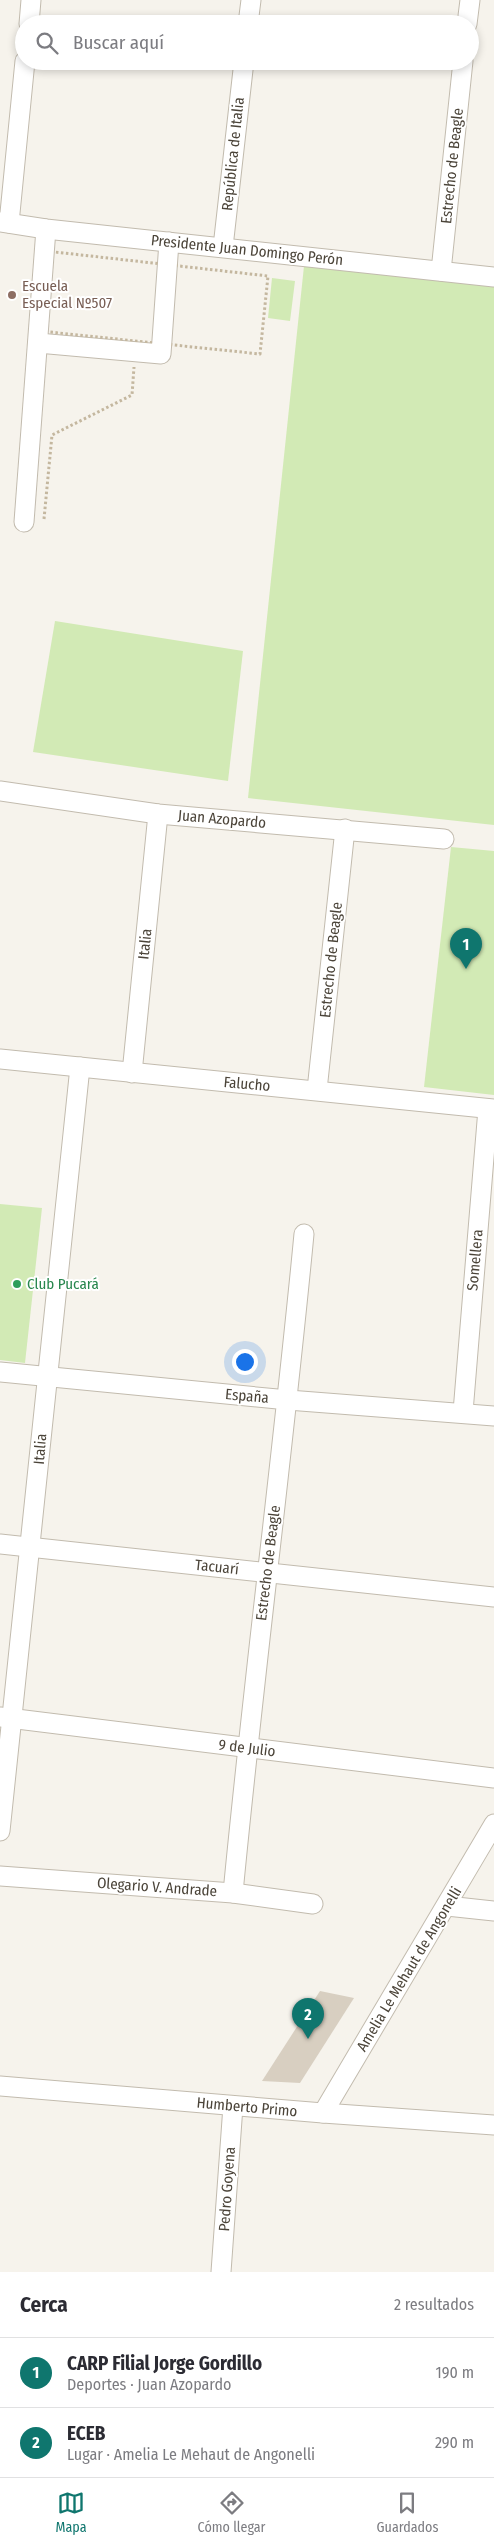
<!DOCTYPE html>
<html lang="es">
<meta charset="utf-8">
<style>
:root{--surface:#fff;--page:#f2f2f3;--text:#2b2b33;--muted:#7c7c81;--line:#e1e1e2;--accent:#0f766e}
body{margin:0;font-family:"Fira Sans Condensed",sans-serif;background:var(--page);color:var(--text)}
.you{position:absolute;left:244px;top:1361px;width:18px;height:18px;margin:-12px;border:4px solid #fff;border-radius:50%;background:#1a73e8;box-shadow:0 0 0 8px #1a73e833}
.badge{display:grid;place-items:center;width:32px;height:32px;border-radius:50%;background:var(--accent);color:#fff;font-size:16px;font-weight:700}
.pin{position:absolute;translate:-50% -41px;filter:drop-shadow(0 1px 2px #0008)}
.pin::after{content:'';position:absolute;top:26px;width:18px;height:15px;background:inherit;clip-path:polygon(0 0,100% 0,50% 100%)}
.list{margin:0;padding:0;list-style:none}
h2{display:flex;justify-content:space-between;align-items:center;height:65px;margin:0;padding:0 20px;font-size:21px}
h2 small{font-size:16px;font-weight:400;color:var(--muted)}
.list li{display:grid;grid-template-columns:32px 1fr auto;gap:15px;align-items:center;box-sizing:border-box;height:70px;padding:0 20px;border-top:1px solid var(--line)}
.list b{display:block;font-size:19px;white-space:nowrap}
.list p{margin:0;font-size:16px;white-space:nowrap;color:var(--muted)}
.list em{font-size:16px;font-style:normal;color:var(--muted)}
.icon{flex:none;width:28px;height:28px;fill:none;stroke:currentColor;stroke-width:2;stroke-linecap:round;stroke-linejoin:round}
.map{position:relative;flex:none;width:494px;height:2272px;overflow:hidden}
.search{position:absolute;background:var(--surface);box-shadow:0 2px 8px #0003;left:15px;right:15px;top:15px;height:55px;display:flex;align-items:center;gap:12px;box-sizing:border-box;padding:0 18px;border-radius:28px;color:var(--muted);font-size:19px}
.sheet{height:205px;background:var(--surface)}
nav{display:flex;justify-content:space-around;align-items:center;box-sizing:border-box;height:70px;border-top:1px solid var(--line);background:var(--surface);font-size:14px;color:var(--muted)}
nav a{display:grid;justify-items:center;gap:2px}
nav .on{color:var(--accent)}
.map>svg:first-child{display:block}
</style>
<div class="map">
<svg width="494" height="2272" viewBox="0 0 494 2272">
<rect width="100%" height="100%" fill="#f6f3ec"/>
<g fill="#d2eab5">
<polygon points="304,266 494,285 494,825 248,798"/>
<polygon points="272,278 295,281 290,321 268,318"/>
<polygon points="55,621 243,651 228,781 33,752"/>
<polygon points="451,847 494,851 494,1095 424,1087"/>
<polygon points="0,1204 42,1208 25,1363 0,1360"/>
</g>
<polygon fill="#d8cfc1" points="320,1991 354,1998 300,2083 262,2081"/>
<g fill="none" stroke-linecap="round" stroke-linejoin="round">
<defs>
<g id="minor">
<polyline points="29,24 31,0"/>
<polyline points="248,24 251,0"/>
<polyline points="467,24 470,0"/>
<polyline points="0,222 46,229 494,277"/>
<polyline points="9,223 25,61"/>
<polyline points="223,247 244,61"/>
<polyline points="441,271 463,61"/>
<polyline points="38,343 161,354 169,242"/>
<polyline points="24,522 46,229"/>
<polyline points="0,791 158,814 444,839"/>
<polyline points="0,1059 494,1109"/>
<polyline points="132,1073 158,814"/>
<polyline points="317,1090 345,829"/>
<polyline points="0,1372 288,1400 494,1416"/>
<polyline points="463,1412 488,1109"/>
<polyline points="0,1544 494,1597"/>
<polyline points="0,1717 494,1778"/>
<polyline points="0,1831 80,1067"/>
<polyline points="0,1876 233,1893 313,1904"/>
<path d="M 233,1893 C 254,1673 283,1454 304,1234"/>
<polyline points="447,1906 494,1911"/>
<polyline points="0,2086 323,2113 494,2125"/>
<polyline points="323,2113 494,1824"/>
<polyline points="221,2272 233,2106"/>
</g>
</defs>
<use href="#minor" stroke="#c2bbae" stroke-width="21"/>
<g stroke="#c4b79f" stroke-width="3" stroke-dasharray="2.5 2.5" stroke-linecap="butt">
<polygon points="46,251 268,276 260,354 40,331"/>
<polyline points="44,519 52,435 132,395 134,367"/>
</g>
<use href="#minor" stroke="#fff" stroke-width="19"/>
</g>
<circle fill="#8d6e63" stroke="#fff" stroke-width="2" cx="12" cy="295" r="5"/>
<circle fill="#2e9e5b" stroke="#fff" stroke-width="2" cx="17" cy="1284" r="5"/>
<g text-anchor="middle" stroke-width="4" stroke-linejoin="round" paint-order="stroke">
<g font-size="15" fill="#4b4439" stroke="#fff">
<text transform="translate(233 154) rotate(-84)" y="5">República de Italia</text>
<text transform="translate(452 166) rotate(-84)" y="5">Estrecho de Beagle</text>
<text transform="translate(247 250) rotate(6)" y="5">Presidente Juan Domingo Perón</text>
<text transform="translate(222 819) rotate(5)" y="5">Juan Azopardo</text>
<text transform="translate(145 944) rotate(-84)" y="5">Italia</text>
<text transform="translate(331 960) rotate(-84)" y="5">Estrecho de Beagle</text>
<text transform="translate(247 1084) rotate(5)" y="5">Falucho</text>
<text transform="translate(475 1260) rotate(-85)" y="5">Somellera</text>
<text transform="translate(247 1396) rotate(5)" y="5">España</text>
<text transform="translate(40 1449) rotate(-85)" y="5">Italia</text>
<text transform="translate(268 1563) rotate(-83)" y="5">Estrecho de Beagle</text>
<text transform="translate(217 1567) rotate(6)" y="5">Tacuarí</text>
<text transform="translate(247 1748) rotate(7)" y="5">9 de Julio</text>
<text transform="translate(157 1887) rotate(4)" y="5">Olegario V. Andrade</text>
<text transform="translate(409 1969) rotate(-59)" y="5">Amelia Le Mehaut de Angonelli</text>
<text transform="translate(247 2107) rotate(5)" y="5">Humberto Primo</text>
<text transform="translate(227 2189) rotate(-86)" y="5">Pedro Goyena</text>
</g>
<g font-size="15" fill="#785e54" stroke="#fff" text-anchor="start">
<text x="22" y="291">Escuela<tspan x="22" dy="17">Especial Nº507</tspan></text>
</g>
<g font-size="15" fill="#27864d" stroke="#fff" text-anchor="start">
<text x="27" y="1289">Club Pucará</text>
</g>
</g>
</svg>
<div class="you"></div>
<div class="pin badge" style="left:466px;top:969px">1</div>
<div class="pin badge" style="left:308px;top:2039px">2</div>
<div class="search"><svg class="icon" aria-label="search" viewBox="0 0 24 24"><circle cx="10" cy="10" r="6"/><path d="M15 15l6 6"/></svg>Buscar aquí</div>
</div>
<section class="sheet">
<h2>Cerca<small>2 resultados</small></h2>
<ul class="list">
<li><span class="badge">1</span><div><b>CARP Filial Jorge Gordillo</b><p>Deportes · Juan Azopardo</p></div><em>190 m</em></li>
<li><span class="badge">2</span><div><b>ECEB</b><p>Lugar · Amelia Le Mehaut de Angonelli</p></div><em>290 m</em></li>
</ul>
</section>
<nav>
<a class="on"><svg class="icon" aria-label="map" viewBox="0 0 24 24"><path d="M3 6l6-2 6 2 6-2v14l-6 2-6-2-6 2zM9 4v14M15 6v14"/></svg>Mapa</a>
<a><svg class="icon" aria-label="directions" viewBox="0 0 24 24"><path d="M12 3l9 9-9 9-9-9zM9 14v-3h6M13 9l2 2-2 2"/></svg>Cómo llegar</a>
<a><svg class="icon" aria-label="saved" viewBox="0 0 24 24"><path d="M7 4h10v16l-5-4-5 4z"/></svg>Guardados</a>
</nav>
